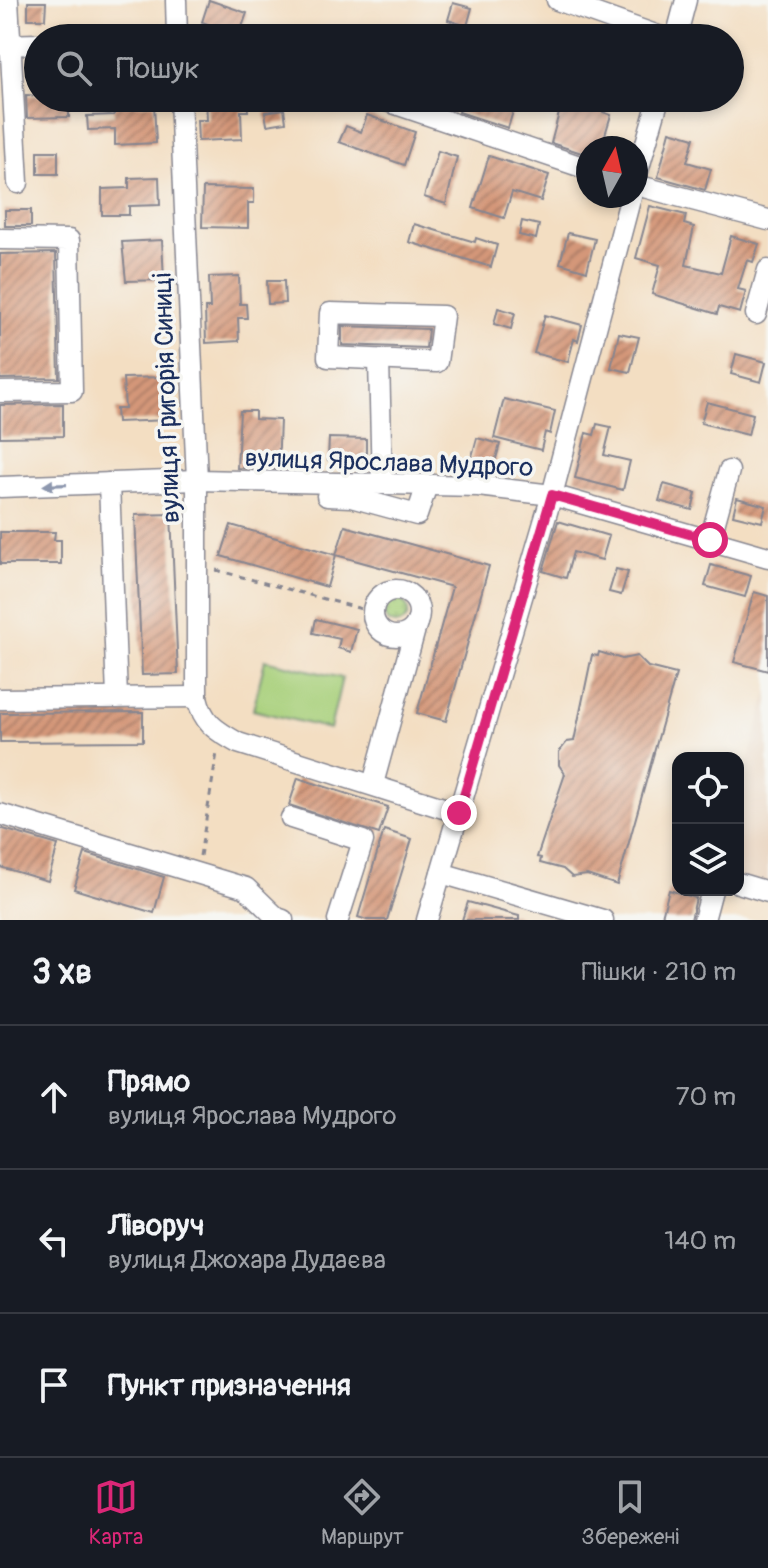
<!DOCTYPE html>
<html lang="uk">
<meta charset="utf-8">
<style>
:root{--surface:#171b24;--page:#242831;--text:#f1f3f6;--muted:#9ea1a6;--line:#363941;--accent:#db2777}
body{margin:0;font-family:Pangolin,sans-serif;background:var(--page);color:var(--text)}
.controls{position:absolute;right:24px;bottom:24px;display:grid;overflow:hidden;border-radius:16px;box-shadow:0 4px 12px #0003}
.controls button{width:72px;height:72px;display:grid;place-items:center;padding:0;border:0;border-bottom:2px solid var(--line);background:var(--surface);color:var(--text);font:40px sans-serif}
.compass{position:absolute;left:576px;top:136px;width:72px;height:72px;border-radius:50%;background:var(--surface);box-shadow:0 4px 12px #0003;rotate:8deg}
.stop{position:absolute;width:24px;height:24px;margin:-18px;border:6px solid #db2777;border-radius:50%;background:#fff}
.stop.end{background:#db2777;border-color:#fff;box-shadow:0 2px 8px #0008}
.list{margin:0;padding:0;list-style:none}
h2{display:flex;justify-content:space-between;align-items:center;height:104px;margin:0;padding:0 32px;font-size:34px}
h2 small{font-size:26px;font-weight:400;color:var(--muted)}
.list li{display:grid;grid-template-columns:52px 1fr auto;gap:24px;align-items:center;box-sizing:border-box;height:144px;padding:0 32px;border-top:2px solid var(--line)}
.list b{display:block;font-size:30px;white-space:nowrap}
.list p{margin:0;font-size:26px;white-space:nowrap;color:var(--muted)}
.list em{font-size:26px;font-style:normal;color:var(--muted)}
.icon{flex:none;width:44px;height:44px;fill:none;stroke:currentColor;stroke-width:2;stroke-linecap:round;stroke-linejoin:round}
.map{position:relative;flex:none;width:768px;height:920px;overflow:hidden}
.search{position:absolute;background:var(--surface);box-shadow:0 4px 12px #0003;left:24px;right:24px;top:24px;height:88px;display:flex;align-items:center;gap:20px;box-sizing:border-box;padding:0 28px;border-radius:44px;color:var(--muted);font-size:30px}
.sheet{height:536px;background:var(--surface)}
nav{display:flex;justify-content:space-around;align-items:center;box-sizing:border-box;height:112px;border-top:2px solid var(--line);background:var(--surface);font-size:22px;color:var(--muted)}
nav a{display:grid;justify-items:center;gap:4px}
nav .on{color:var(--accent)}
.map>svg:first-child{display:block}
</style>
<div class="map">
<svg width="768" height="920" viewBox="0 0 768 920">
<defs>
<pattern id="grass-dots" width="8" height="8" patternUnits="userSpaceOnUse" patternTransform="scale(2)"><rect width="8" height="8" fill="#a9d07b"/><path d="M2 2h.1M6 6h.1" fill="none" stroke="#91b36d" stroke-width="1.8" stroke-linecap="round"/></pattern>
<pattern id="building-hatch" width="6" height="6" patternUnits="userSpaceOnUse" patternTransform="scale(2)"><rect width="6" height="6" fill="#d49779"/><path d="M-1 1l2-2M0 6l6-6M5 7l2-2" fill="none" stroke="#ab7c66"/></pattern>
</defs>
<rect width="100%" height="100%" fill="#f6f6f2"/>
<filter id="ink" filterUnits="userSpaceOnUse"><feTurbulence type="fractalNoise" baseFrequency=".0125" numOctaves="2"/><feDisplacementMap in="SourceGraphic" scale="16" xChannelSelector="R" yChannelSelector="G"/><feConvolveMatrix kernelMatrix="1 2 1 2 8 2 1 2 1" color-interpolation-filters="sRGB"/></filter>
<filter id="wash" filterUnits="userSpaceOnUse"><feTurbulence type="fractalNoise" baseFrequency=".006" numOctaves="4" result="noise"/><feDisplacementMap in="SourceGraphic" scale="32" xChannelSelector="R" yChannelSelector="G"/><feGaussianBlur stdDeviation="1.8" result="paint"/><feColorMatrix in="noise" values="0 0 0 0 0 0 0 0 0 0 0 0 0 0 0 0 0 1.4 0 .05"/><feComposite in="paint" operator="in"/></filter>
<g filter="url(#wash)">
<rect width="100%" height="100%" fill="#f3dec2"/>
<polygon fill="#e7cfb8" points="768,690 768,892 738,883 738,798"/>
<circle fill="url(#grass-dots)" stroke="#62806c" stroke-width="2" cx="396" cy="612" r="12"/>
<polygon fill="#a9d07b" stroke="#62806c" stroke-width="2" points="265,660 342,678 330,729 253,710"/>
<g id="blocks">
<g fill="url(#building-hatch)">
<polygon points="209,0 247,13 239,35 202,22"/>
<polygon points="28,2 46,2 45,19 28,19"/>
<polygon points="453,3 472,8 467,26 448,20"/>
<polygon points="26,95 69,98 69,117 27,118"/>
<polygon points="206,98 247,98 248,111 241,111 242,139 198,141 197,120 207,120"/>
<polygon points="463,98 517,98 508,128 459,112"/>
<polygon points="563,98 607,98 603,112 611,115 601,148 588,148 588,155 551,143"/>
<polygon points="154,104 156,143 115,145 115,129 88,130 87,116 114,115 114,106"/>
<polygon points="284,109 286,122 267,125 265,112"/>
<polygon points="367,115 415,132 404,165 339,142 346,126 361,132"/>
<polygon points="670,131 694,138 687,162 711,169 705,190 658,177"/>
<rect x="38" y="151" width="20" height="23"/>
<polygon points="438,151 457,157 446,204 424,197"/>
<polygon points="489,156 549,175 541,201 512,192 504,218 473,208"/>
<polygon points="159,177 160,205 129,206 129,215 102,215 102,189 129,188 129,178"/>
<polygon points="203,188 254,189 254,203 248,203 248,228 202,227"/>
<polygon points="650,206 686,215 684,224 694,227 686,265 721,273 731,236 759,244 753,262 747,260 738,289 746,291 740,313 719,307 717,314 652,294 660,265 636,258"/>
<rect x="5" y="210" width="26" height="16"/>
<polygon points="522,221 539,225 536,239 519,235"/>
<polygon points="414,224 475,242 476,238 497,245 491,267 409,242"/>
<polygon points="568,233 595,239 587,271 560,263"/>
<polygon points="162,240 164,280 126,281 122,242"/>
<polygon points="56,253 59,378 0,379 0,254"/>
<polygon points="239,276 240,304 246,304 247,318 238,318 239,341 206,343 205,308 210,308 209,277"/>
<polygon points="267,281 284,281 285,303 268,304"/>
<polygon points="498,308 515,313 511,329 494,324"/>
<polygon points="545,315 582,325 578,341 574,339 568,362 534,353"/>
<polygon points="342,326 428,329 426,348 342,345"/>
<polygon points="619,333 639,337 630,372 611,368"/>
<polygon points="736,354 766,362 761,382 731,374"/>
<polygon points="169,377 170,420 117,422 116,409 125,409 123,378"/>
<polygon points="504,399 555,411 550,434 545,432 541,450 494,438"/>
<polygon points="707,402 753,414 748,435 701,423"/>
<polygon points="63,404 63,436 0,437 0,405"/>
<polygon points="240,411 255,411 255,419 280,420 278,469 237,468"/>
<polygon points="597,424 611,427 604,455 630,461 623,490 575,478 586,433 594,435"/>
<polygon points="329,438 366,439 366,461 328,460"/>
<polygon points="477,438 500,444 494,466 471,460"/>
<polygon points="664,484 696,493 692,510 659,501"/>
<polygon points="737,498 766,506 762,522 733,515"/>
<polygon points="171,514 178,674 142,675 135,515"/>
<polygon points="558,521 609,536 602,560 573,552 566,578 543,571"/>
<polygon points="231,525 336,555 327,587 221,556"/>
<polygon points="345,526 489,566 446,721 417,713 452,587 336,555"/>
<polygon points="0,532 55,532 54,540 61,540 61,564 0,564"/>
<polygon points="711,565 751,576 745,597 705,586"/>
<polygon points="616,569 628,572 621,595 609,592"/>
<polygon points="754,592 768,596 768,671 734,662"/>
<polygon points="316,619 357,629 351,652 338,648 340,639 313,633"/>
<polygon points="599,652 622,659 637,656 648,667 676,674 617,885 587,875 572,877 563,869 540,863 541,858 537,857 565,774 559,765 559,752 567,742 574,741 592,655 598,656"/>
<polygon points="143,712 143,741 0,742 0,713"/>
<polygon points="298,778 388,807 379,834 289,805"/>
<polygon points="0,828 58,845 48,881 0,867"/>
<polygon points="384,830 412,839 387,920 367,920 358,917"/>
<polygon points="85,853 164,877 154,913 74,889"/>
<polygon points="669,890 696,898 691,920 661,920"/>
<polygon points="468,902 519,916 519,920 462,920"/>
</g>
</g>
</g>
<g filter="url(#ink)">
<use href="#blocks" fill-opacity="0" stroke="#878690" stroke-width="2"/>
<g fill="none" stroke-linecap="round" stroke-linejoin="round">
<defs>
<g id="minor">
<polyline points="8,0 18,183"/>
<polyline points="176,0 177,38"/>
<polyline points="557,0 664,38"/>
<polyline points="676,38 686,0"/>
<polyline points="0,45 38,44"/>
<path d="M 180,98 L 197,480 L 197,697 C 203,723 215,730 238,743 L 459,813"/>
<polyline points="378,98 588,169"/>
<polyline points="636,178 659,98"/>
<polyline points="636,185 768,220"/>
<polyline points="0,239 69,240 72,391 0,392"/>
<polygon points="330,313 443,316 437,362 328,357"/>
<polyline points="756,314 768,270"/>
<polyline points="379,360 382,484"/>
<polyline points="109,483 117,698"/>
<polyline points="0,487 197,480 478,486 552,495 768,557"/>
<polyline points="327,496 351,497 417,515 427,485"/>
<polyline points="710,540 729,471"/>
<circle cx="396" cy="613" r="23"/>
<polyline points="0,699 197,697"/>
<polyline points="373,784 417,622"/>
<polyline points="0,814 246,888 277,918 283,920"/>
<polyline points="291,818 363,841 338,920"/>
<polyline points="441,873 603,920"/>
<polyline points="738,883 768,892"/>
<polyline points="427,920 552,495 631,196"/>
<polyline points="704,920 712,890"/>
</g>
</defs>
<use href="#minor" stroke="#878690" stroke-width="23"/>
<g stroke="#878690" stroke-width="3" stroke-dasharray="6 6" stroke-linecap="butt">
<polyline points="216,570 373,612"/>
<polyline points="200,856 217,753"/>
</g>
<use href="#minor" stroke="#fff" stroke-width="20"/>
</g>
<defs><path id="oneway-solid" d="M-6-.8H1V-3.2L6.5 0L1 3.2V.8H-6Z" transform="scale(2)"/></defs>
<use fill="#8d97ae" href="#oneway-solid" transform="translate(55 485) rotate(178)"/>
</g>
<g fill="none" stroke-linecap="round" stroke-linejoin="round" filter="url(#ink)">
<polyline stroke="#db2777" stroke-width="10" points="459,813 552,495 710,540"/>
</g>
<g text-anchor="middle" stroke-width="7" stroke-linejoin="round" paint-order="stroke">
<g font-size="26" fill="#1b2f5e" stroke="#f6f6f2">
<text transform="translate(166 398) rotate(-92)" y="9">вулиця Григорія Синиці</text>
<text transform="translate(389 462) rotate(2)" y="9">вулиця Ярослава Мудрого</text>
</g>
</g>
</svg>
<div class="controls">
<button><svg class="icon" aria-label="locate" viewBox="0 0 24 24"><circle cx="12" cy="12" r="6"/><path d="M12 2v4M12 18v4M2 12h4M18 12h4"/></svg></button>
<button><svg class="icon" aria-label="layers" viewBox="0 0 24 24"><path d="M12 4l9 5-9 5-9-5zM3 14l9 5 9-5"/></svg></button>
</div>
<svg class="compass" viewBox="-18 -18 36 36"><path d="M0-13l5 13h-10z" fill="#e53935"/><path d="M0 13l5-13h-10z" fill="#9ea1a6"/></svg>
<div class="stop" style="left:710px;top:540px"></div>
<div class="stop end" style="left:459px;top:813px"></div>
<div class="search"><svg class="icon" aria-label="search" viewBox="0 0 24 24"><circle cx="10" cy="10" r="6"/><path d="M15 15l6 6"/></svg>Пошук</div>
</div>
<section class="sheet">
<h2>3 хв<small>Пішки · 210 m</small></h2>
<ul class="list">
<li><svg class="icon" aria-label="ahead" viewBox="0 0 24 24"><path d="M12 20V5M6 11l6-6 6 6"/></svg><div><b>Прямо</b><p>вулиця Ярослава Мудрого</p></div><em>70 m</em></li>
<li><svg class="icon" aria-label="left" viewBox="0 0 24 24"><path d="M17 20v-9H6M10 6l-5 5 5 5"/></svg><div><b>Ліворуч</b><p>вулиця Джохара Дудаєва</p></div><em>140 m</em></li>
<li><svg class="icon" aria-label="arrive" viewBox="0 0 24 24"><path d="M6 21V4h12l-3 4 3 4H6"/></svg><div><b>Пункт призначення</b></div></li>
</ul>
</section>
<nav>
<a class="on"><svg class="icon" aria-label="map" viewBox="0 0 24 24"><path d="M3 6l6-2 6 2 6-2v14l-6 2-6-2-6 2zM9 4v14M15 6v14"/></svg>Карта</a>
<a><svg class="icon" aria-label="directions" viewBox="0 0 24 24"><path d="M12 3l9 9-9 9-9-9zM9 14v-3h6M13 9l2 2-2 2"/></svg>Маршрут</a>
<a><svg class="icon" aria-label="saved" viewBox="0 0 24 24"><path d="M7 4h10v16l-5-4-5 4z"/></svg>Збережені</a>
</nav>
